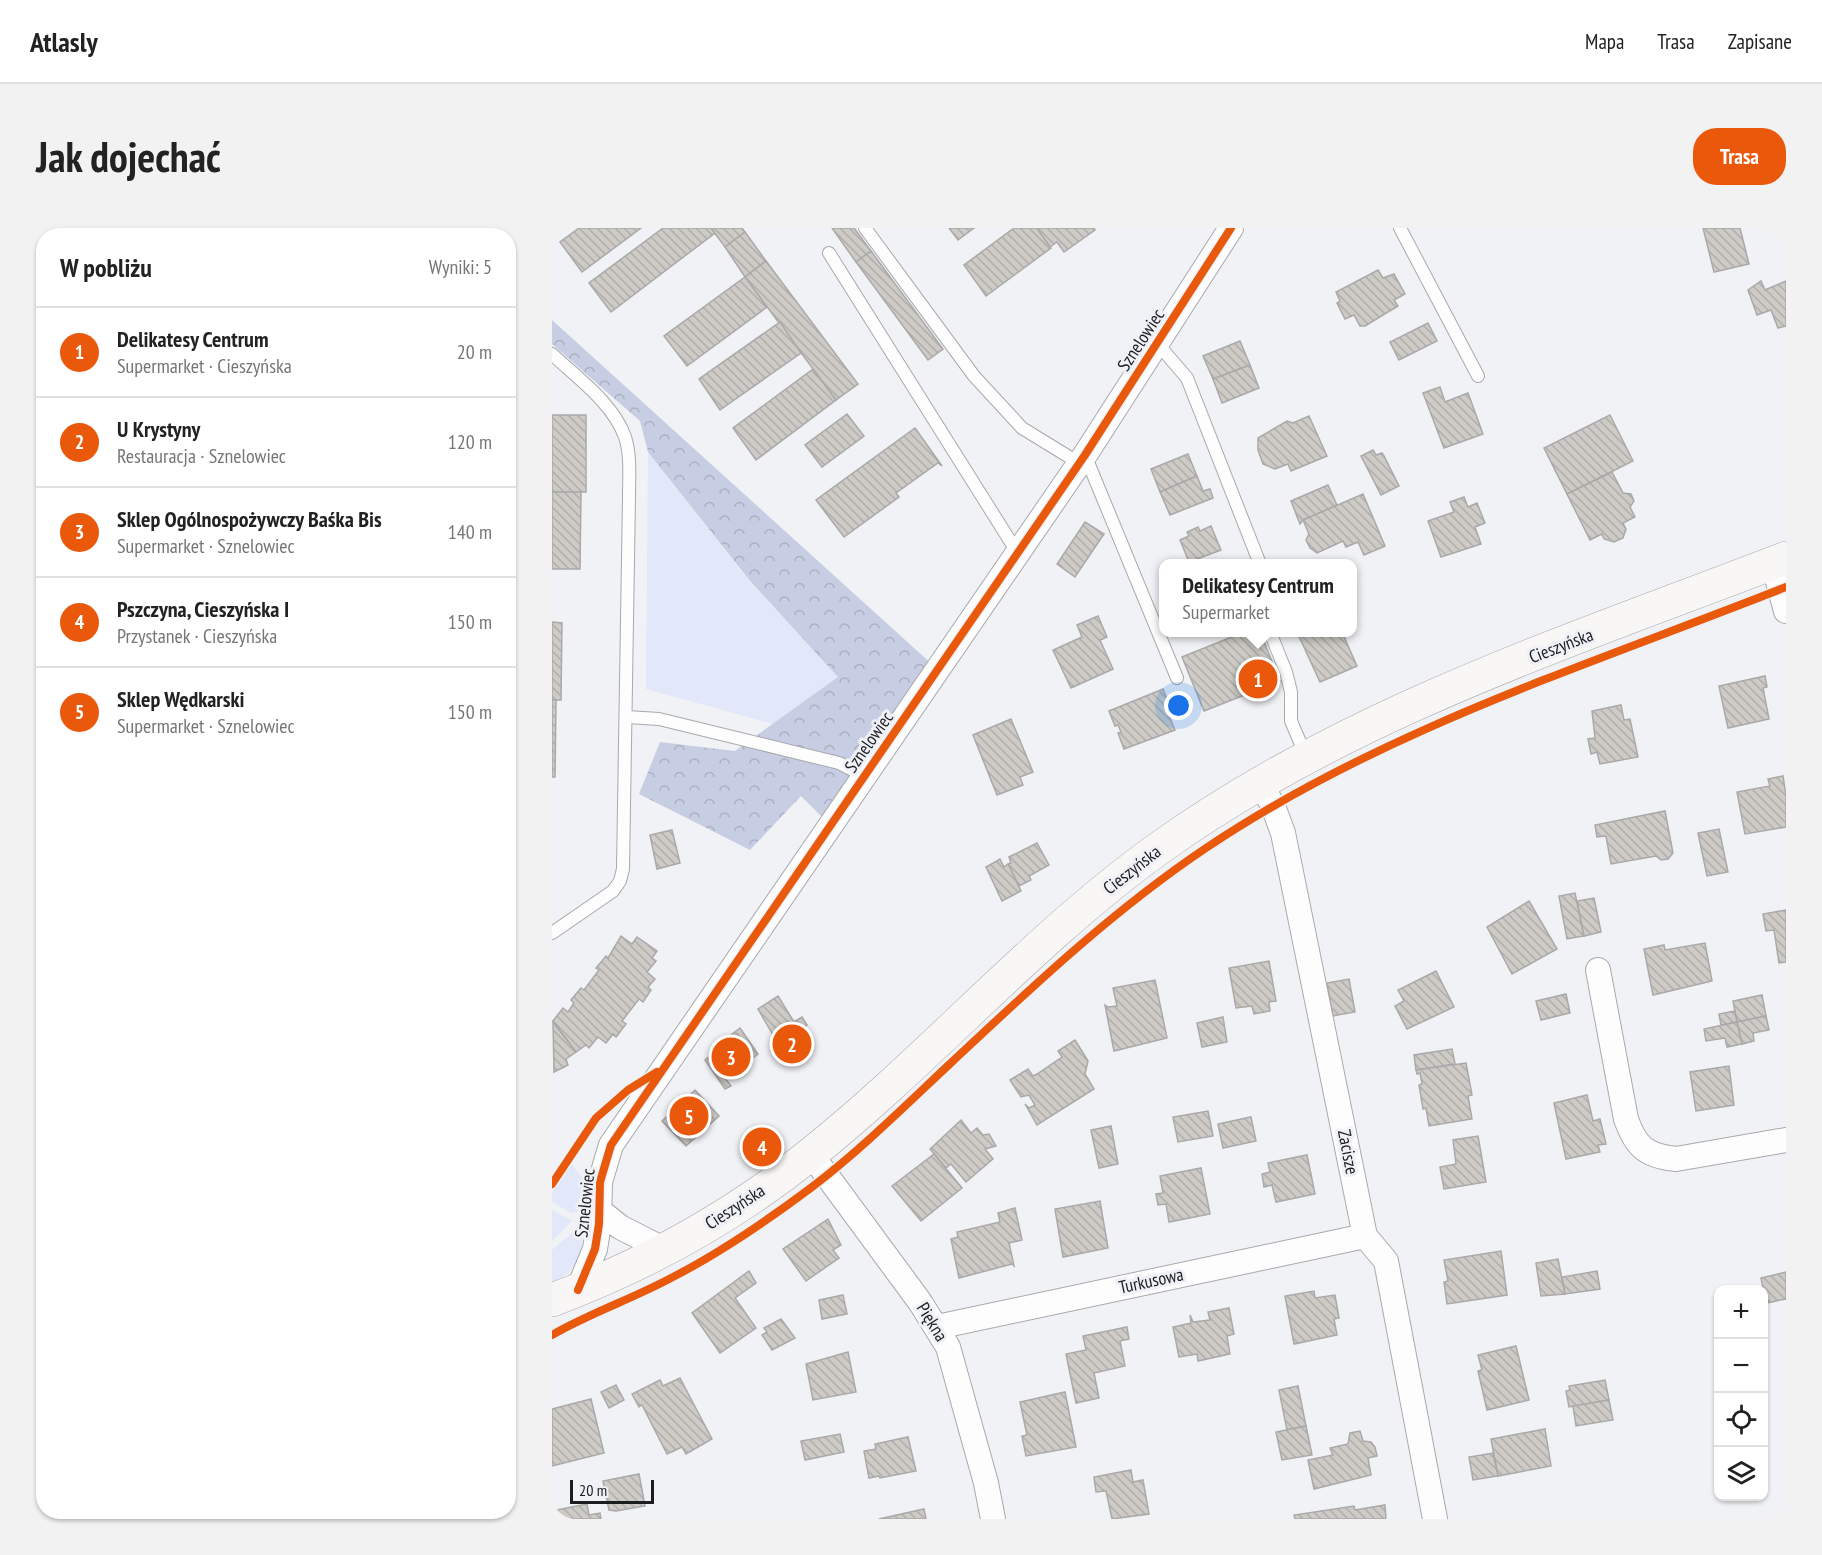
<!DOCTYPE html>
<html lang="pl">
<meta charset="utf-8">
<style>
:root{--surface:#fff;--page:#f2f2f2;--text:#222;--muted:#767676;--line:#e0e0e0;--accent:#ea580c}
body{margin:0;font-family:"PT Sans Narrow",sans-serif;background:var(--page);color:var(--text)}
.controls{position:absolute;right:18px;bottom:18px;display:grid;overflow:hidden;border-radius:12px;box-shadow:0 2px 4px #0004}
.controls button{width:54px;height:54px;display:grid;place-items:center;padding:0;border:0;border-bottom:2px solid var(--line);background:var(--surface);color:var(--text);font:30px sans-serif}
.scale{position:absolute;left:18px;bottom:15px;width:84px;box-sizing:border-box;padding-left:6px;border:3px solid #1c1d1f;border-top:0;font-size:16px;line-height:21px;white-space:nowrap;color:#1c1d1f;-webkit-text-stroke:4px #eff1f7;paint-order:stroke}
.you{position:absolute;left:627px;top:478px;width:21px;height:21px;margin:-15px;border:4px solid #fff;border-radius:50%;background:#1a73e8;box-shadow:0 0 0 9px #1a73e833}
.badge{display:grid;place-items:center;width:39px;height:39px;border-radius:50%;background:var(--accent);color:#fff;font-size:20px;font-weight:700}
.pin{position:absolute;translate:-50% -50%;border:3px solid #fff;box-shadow:0 2px 6px #0006}
.popup{position:absolute;left:607px;top:331px;width:198px;height:78px;box-sizing:border-box;display:grid;place-content:center;border-radius:12px;background:var(--surface);filter:drop-shadow(0 2px 4px #0005);font-size:20px;white-space:nowrap;color:var(--muted)}
.popup b{font-size:22px;color:var(--text)}
.popup::after{content:'';position:absolute;left:50%;top:100%;margin-left:-12px;border:12px solid transparent;border-top-color:var(--surface)}
.list{margin:0;padding:0;list-style:none}
h2{display:flex;justify-content:space-between;align-items:center;height:78px;margin:0;padding:0 24px;font-size:26px}
h2 small{font-size:20px;font-weight:400;color:var(--muted)}
.list li{display:grid;grid-template-columns:39px 1fr auto;gap:18px;align-items:center;box-sizing:border-box;height:90px;padding:0 24px;border-top:2px solid var(--line)}
.list b{display:block;font-size:22px;white-space:nowrap}
.list p{margin:0;font-size:20px;white-space:nowrap;color:var(--muted)}
.list em{font-size:20px;font-style:normal;color:var(--muted)}
.icon{flex:none;width:33px;height:33px;fill:none;stroke:currentColor;stroke-width:2;stroke-linecap:round;stroke-linejoin:round}
.map{position:relative;flex:none;width:1234px;height:1291px;overflow:hidden;border-radius:24px}
header{display:flex;align-items:center;gap:36px;box-sizing:border-box;height:84px;padding:0 30px;background:var(--surface);border-bottom:2px solid var(--line)}
header strong{font-size:28px}
nav{display:flex;gap:33px;margin-inline-start:auto;font-size:21px}
.intro{display:flex;align-items:center;justify-content:space-between;box-sizing:border-box;height:144px;padding:0 36px}
h1{margin:0;font-size:42px}
.button{padding:15px 27px;border-radius:24px;background:var(--accent);color:#fff;font-size:21px;font-weight:700}
main{display:flex;gap:36px;padding:0 36px}
aside{flex:1;background:var(--surface);border-radius:24px;box-shadow:0 2px 4px #0004}
.map>svg:first-child{display:block}
</style>
<header>
<strong>Atlasly</strong>
<nav><a>Mapa</a><a>Trasa</a><a>Zapisane</a></nav>
</header>
<div class="intro"><h1>Jak dojechać</h1><a class="button">Trasa</a></div>
<main>
<aside>
<h2>W pobliżu<small>Wyniki: 5</small></h2>
<ul class="list">
<li><span class="badge">1</span><div><b>Delikatesy Centrum</b><p>Supermarket · Cieszyńska</p></div><em>20 m</em></li>
<li><span class="badge">2</span><div><b>U Krystyny</b><p>Restauracja · Sznelowiec</p></div><em>120 m</em></li>
<li><span class="badge">3</span><div><b>Sklep Ogólnospożywczy Baśka Bis</b><p>Supermarket · Sznelowiec</p></div><em>140 m</em></li>
<li><span class="badge">4</span><div><b>Pszczyna, Cieszyńska I</b><p>Przystanek · Cieszyńska</p></div><em>150 m</em></li>
<li><span class="badge">5</span><div><b>Sklep Wędkarski</b><p>Supermarket · Sznelowiec</p></div><em>150 m</em></li>
</ul>
</aside>
<div class="map">
<svg width="1234" height="1291" viewBox="0 0 1234 1291">
<defs>
<pattern id="forest-crowns" width="20" height="18" patternUnits="userSpaceOnUse" patternTransform="scale(1.5)"><rect width="20" height="18" fill="#c7cee3"/><path d="M2 6a3 3 0 1 1 6 0M12 15a3 3 0 1 1 6 0" fill="none" stroke="#aab0c2"/></pattern>
<pattern id="building-back-hatch" width="6" height="6" patternUnits="userSpaceOnUse" patternTransform="scale(1.5)"><rect width="6" height="6" fill="#cecbc6"/><path d="M-1 5l2 2M0 0l6 6M5-1l2 2" fill="none" stroke="#b0aeaa"/></pattern>
</defs>
<rect width="100%" height="100%" fill="#f1f2f5"/>
<g fill="#e2e8fa">
<polygon points="96,224 197,353 287,449 221,496 94,461"/>
<polygon points="19,935 30,950 28,984 19,985 0,974 0,964"/>
<polygon points="0,982 20,993 0,1013"/>
<path d="M 30,1002 C 32,1029 24,1043 0,1055 L 0,1022 L 22,1003 Z"/>
</g>
<polygon fill="url(#forest-crowns)" points="0,92 383,439 272,591 249,568 198,622 87,566 108,514 183,523 286,449 198,353 96,224 88,193 0,116"/>
<g fill="url(#building-back-hatch)" stroke="#a9a9aa" stroke-width="1.5">
<polygon points="27,0 89,0 30,44 8,14"/>
<polygon points="111,0 159,0 163,5 59,84 37,55"/>
<polygon points="159,0 190,0 193,4 173,19"/>
<polygon points="280,0 302,0 319,23 304,34"/>
<polygon points="397,0 422,0 406,12"/>
<polygon points="462,0 485,0 499,20 434,68 412,37"/>
<polygon points="485,0 542,0 543,2 512,24 505,14 498,19"/>
<polygon points="1151,0 1188,0 1197,36 1162,44"/>
<polygon points="193,4 214,33 193,49 173,19"/>
<polygon points="319,23 391,121 376,132 304,34"/>
<polygon points="214,33 306,156 284,172 193,49"/>
<polygon points="826,42 831,50 842,46 853,66 842,72 846,78 813,98 808,98 802,87 793,91 785,75 788,73 784,64"/>
<polygon points="193,49 215,79 135,138 112,108"/>
<polygon points="1209,53 1213,62 1234,53 1234,98 1226,100 1219,82 1205,87 1196,62"/>
<polygon points="228,94 249,125 168,182 147,151"/>
<polygon points="876,95 885,113 847,132 838,114"/>
<polygon points="688,113 698,137 661,151 651,128"/>
<polygon points="698,137 707,160 670,175 661,151"/>
<polygon points="261,141 284,172 204,232 181,200"/>
<polygon points="888,159 893,174 916,165 931,206 892,220 871,165"/>
<polygon points="295,186 312,208 270,239 253,217"/>
<rect x="0" y="187" width="34" height="77"/>
<polygon points="1058,187 1081,233 1015,266 992,220"/>
<polygon points="757,188 775,228 739,243 736,236 723,241 711,236 706,222 706,210 735,193 741,195"/>
<polygon points="363,200 390,238 386,235 344,265 347,269 292,309 264,272"/>
<polygon points="821,222 824,227 830,225 832,228 847,258 829,267 809,228"/>
<polygon points="636,226 645,248 608,264 599,241"/>
<polygon points="1060,244 1071,265 1079,266 1082,273 1078,279 1083,289 1071,295 1074,301 1071,310 1062,314 1052,311 1050,306 1038,312 1015,266"/>
<polygon points="645,248 651,263 658,261 661,270 618,287 608,264"/>
<polygon points="776,257 785,277 751,292 748,296 739,273"/>
<polygon points="0,264 29,264 28,341 0,341"/>
<polygon points="811,266 833,318 812,327 806,314 794,319 791,313 765,325 758,320 754,312 757,306 751,292"/>
<polygon points="912,269 916,279 925,275 933,295 923,299 929,316 889,329 876,293 902,284 898,274"/>
<polygon points="533,294 552,306 523,349 505,336"/>
<polygon points="659,298 669,322 637,334 628,312 637,308 635,304 646,299 648,303"/>
<polygon points="546,388 555,409 548,412 561,441 519,460 501,422 530,409 525,397"/>
<polygon points="0,394 10,395 9,472 0,472"/>
<polygon points="692,404 708,404 728,453 652,483 630,429"/>
<polygon points="745,404 790,404 805,438 768,454"/>
<polygon points="1213,448 1215,459 1211,460 1217,491 1176,500 1167,458"/>
<polygon points="611,461 621,486 617,488 623,502 572,521 566,505 569,504 566,497 563,498 557,483"/>
<polygon points="0,472 4,472 3,549 0,549"/>
<polygon points="1069,477 1072,492 1078,491 1086,529 1048,536 1045,524 1039,526 1036,511 1043,510 1040,483"/>
<polygon points="459,491 481,544 468,549 471,557 445,567 421,507"/>
<polygon points="1231,548 1234,568 1234,599 1193,606 1185,564 1218,558 1216,551"/>
<polygon points="1113,583 1121,625 1116,631 1109,632 1104,628 1059,636 1054,608 1045,609 1043,597"/>
<polygon points="1167,601 1176,644 1155,648 1146,605"/>
<polygon points="120,602 128,635 105,641 98,607"/>
<polygon points="485,615 497,637 477,648 479,652 467,658 456,636 459,635 457,629"/>
<polygon points="448,631 452,639 456,636 469,663 450,673 434,639"/>
<polygon points="1023,665 1032,708 1015,711 1007,668"/>
<polygon points="1042,670 1049,704 1032,708 1025,673"/>
<polygon points="977,673 1005,721 960,746 935,699"/>
<polygon points="1234,682 1234,734 1227,735 1222,702 1214,703 1211,686"/>
<polygon points="69,708 80,716 85,709 105,723 100,730 104,733 95,744 103,751 96,759 99,762 91,774 87,771 70,793 74,796 64,809 61,806 54,815 46,809 37,820 34,817 24,824 1,793 11,780 16,784 22,775 19,772 29,760 32,762 47,742 44,740 54,728 56,730"/>
<polygon points="1153,715 1160,753 1101,767 1092,721 1112,717 1113,722"/>
<polygon points="717,733 724,773 717,774 718,783 702,786 700,778 684,780 677,740"/>
<polygon points="884,743 902,779 855,801 843,778 852,773 846,762"/>
<polygon points="797,751 803,784 781,788 775,755"/>
<polygon points="603,752 615,810 562,823 553,777 556,779 565,778 561,760"/>
<polygon points="1014,766 1018,785 989,792 984,773"/>
<polygon points="1210,767 1214,788 1185,794 1181,773"/>
<polygon points="226,768 242,794 221,807 206,781"/>
<polygon points="1183,783 1185,794 1169,797 1167,786"/>
<polygon points="1214,788 1217,802 1201,805 1202,813 1190,816 1185,794"/>
<polygon points="250,789 255,797 246,804 258,824 240,835 221,807"/>
<polygon points="671,789 675,814 650,819 645,795"/>
<polygon points="1,794 24,824 14,831 16,837 2,844"/>
<polygon points="1185,794 1190,816 1175,819 1173,810 1154,813 1152,801"/>
<polygon points="188,800 206,826 173,850 179,858 173,861 153,832 173,817 171,813"/>
<polygon points="523,812 536,833 533,846 542,861 485,897 473,876 477,880 483,877 477,867 469,869 458,852 476,841 481,848 485,846 510,829 506,823"/>
<polygon points="900,821 903,836 864,842 862,827"/>
<polygon points="914,835 920,867 916,868 920,891 877,898 874,880 871,881 867,857 870,856 868,845 865,846 864,842"/>
<polygon points="1177,838 1182,877 1144,883 1138,844"/>
<polygon points="143,862 167,888 134,918 110,893"/>
<polygon points="1035,867 1041,893 1048,891 1054,916 1046,917 1048,924 1014,931 1002,875"/>
<polygon points="656,883 661,908 626,914 621,889"/>
<polygon points="699,889 704,913 671,920 666,896"/>
<polygon points="409,892 419,905 425,900 431,907 437,906 444,918 433,921 441,931 414,954 399,936 394,940 378,921"/>
<polygon points="559,898 566,936 547,940 539,902"/>
<polygon points="926,908 934,954 892,961 888,939 904,936 901,912"/>
<polygon points="382,926 410,960 369,993 340,958"/>
<polygon points="755,927 763,966 724,974 720,957 712,959 710,946 718,944 716,935"/>
<polygon points="649,940 658,986 617,994 614,976 606,977 604,966 611,965 608,948"/>
<polygon points="548,973 556,1020 511,1029 503,981"/>
<polygon points="463,980 470,1012 457,1015 462,1038 460,1036 407,1050 399,1011 406,1009 405,1004 448,994 446,985"/>
<polygon points="276,991 289,1017 281,1022 287,1030 254,1053 231,1021"/>
<polygon points="949,1023 955,1067 895,1076 892,1054 896,1053 892,1032"/>
<polygon points="1006,1031 1013,1066 989,1068 984,1035"/>
<polygon points="197,1043 204,1055 183,1070 204,1100 168,1125 140,1085"/>
<polygon points="1045,1043 1048,1061 1013,1066 1010,1049"/>
<polygon points="1234,1044 1234,1071 1214,1075 1209,1050"/>
<polygon points="762,1063 763,1070 783,1067 787,1090 782,1091 785,1107 742,1116 733,1068"/>
<polygon points="291,1067 295,1086 270,1091 267,1072"/>
<polygon points="677,1080 682,1106 675,1108 678,1126 646,1133 645,1126 627,1129 621,1099 639,1095 638,1087 641,1094 658,1092 656,1084"/>
<polygon points="229,1091 243,1110 220,1122 210,1107 215,1104 212,1100"/>
<polygon points="575,1099 577,1111 568,1113 573,1138 542,1145 547,1170 524,1175 514,1126 534,1122 531,1108"/>
<polygon points="964,1118 977,1172 935,1182 926,1143 930,1142 926,1127"/>
<polygon points="296,1124 304,1164 261,1172 254,1136"/>
<polygon points="128,1150 160,1211 134,1226 130,1219 115,1226 90,1177 87,1179 80,1166 108,1152 111,1158"/>
<polygon points="1053,1152 1057,1172 1017,1179 1014,1163 1018,1162 1017,1158"/>
<polygon points="64,1157 72,1172 57,1180 49,1164"/>
<polygon points="746,1158 754,1198 735,1202 727,1162"/>
<polygon points="513,1164 524,1219 474,1228 470,1208 475,1207 468,1174"/>
<polygon points="39,1171 52,1225 0,1238 0,1181"/>
<polygon points="1057,1172 1061,1192 1024,1198 1021,1178"/>
<polygon points="754,1198 760,1227 730,1232 724,1204"/>
<polygon points="993,1201 999,1238 946,1248 939,1211"/>
<polygon points="808,1203 811,1213 819,1214 823,1219 825,1228 816,1230 819,1247 762,1261 756,1232 781,1227 778,1220 796,1216 798,1205"/>
<polygon points="288,1206 292,1224 253,1232 249,1213"/>
<polygon points="356,1209 364,1243 328,1250 327,1248 317,1250 312,1223 324,1221 323,1216"/>
<polygon points="941,1225 946,1248 921,1252 917,1229"/>
<polygon points="579,1242 581,1254 591,1252 597,1286 560,1291 554,1263 544,1264 542,1249"/>
<polygon points="87,1246 93,1278 64,1283 57,1282 51,1253"/>
<polygon points="35,1276 37,1287 48,1285 49,1291 0,1291 0,1283"/>
<polygon points="833,1277 834,1291 743,1291 742,1287 802,1278 803,1282"/>
<polygon points="372,1281 374,1291 327,1291"/>
</g>
<g fill="none" stroke-linecap="round" stroke-linejoin="round">
<defs>
<g id="lane">
<polyline points="313,0 422,148 470,200 527,235"/>
<polyline points="848,0 926,148"/>
<polyline points="277,25 465,324"/>
<polyline points="605,115 635,150 708,336"/>
<path d="M 0,126 C 25,150 61,175 73,209 C 79,227 77,249 77,269 L 71,641 L 68,653 L 61,663 L 0,705"/>
<polyline points="533,227 625,450"/>
<polyline points="718,404 734,444 739,464 739,493 754,528"/>
<polyline points="75,489 107,491 287,535 312,548"/>
</g>
<g id="street">
<polyline points="1221,335 1234,383"/>
<polyline points="708,554 721,578 731,605 813,1008 834,1033 883,1291"/>
<path d="M 1046,742 L 1074,891 C 1084,919 1094,928 1124,931 L 1234,912"/>
<polyline points="259,926 368,1074 396,1119 434,1255 441,1291"/>
<polyline points="48,983 68,999 113,1022"/>
<polyline points="26,1062 43,1021 47,996 48,954 59,917 533,227 679,0"/>
<polyline points="385,1099 813,1008"/>
</g>
<path id="secondary" d="M 0,1072 C 93,1037 182,988 260,925 C 380,829 481,711 606,621 C 795,485 1019,413 1234,330"/>
</defs>
<use href="#lane" stroke="#a8a9ab" stroke-width="14"/>
<use href="#street" stroke="#a8a9ab" stroke-width="26"/>
<use href="#secondary" stroke="#a8a9ab" stroke-width="34"/>
<use href="#lane" stroke="#fdfdfe" stroke-width="12"/>
<use href="#street" stroke="#fdfdfe" stroke-width="24"/>
<use href="#secondary" stroke="#f9f6f6" stroke-width="33"/>
<defs>
<g id="cycleway">
<polyline points="0,956 44,890 76,862 105,844"/>
<polyline points="26,1062 43,1021 47,996 48,954 59,917 533,227 679,0"/>
<path d="M 0,1107 C 38,1085 80,1071 119,1050 C 168,1025 216,992 260,959 C 311,920 356,875 402,832 C 482,757 563,681 654,620 C 831,501 1037,437 1234,359"/>
</g>
</defs>
<use href="#cycleway" stroke="#eff1f7" stroke-width="11"/>
<use href="#cycleway" stroke="#e8590c" stroke-width="8"/>
</g>
<g text-anchor="middle" stroke-width="6" stroke-linejoin="round" paint-order="stroke">
<g font-size="18" fill="#1c1d1f" stroke="#eff1f7">
<text transform="translate(589 112) rotate(-57)" y="6">Sznelowiec</text>
<text transform="translate(1009 418) rotate(-21)" y="6">Cieszyńska</text>
<text transform="translate(317 514) rotate(-55)" y="6">Sznelowiec</text>
<text transform="translate(580 642) rotate(-38)" y="6">Cieszyńska</text>
<text transform="translate(796 924) rotate(79)" y="6">Zacisze</text>
<text transform="translate(33 975) rotate(-84)" y="6">Sznelowiec</text>
<text transform="translate(183 979) rotate(-33)" y="6">Cieszyńska</text>
<text transform="translate(599 1053) rotate(-12)" y="6">Turkusowa</text>
<text transform="translate(380 1094) rotate(58)" y="6">Piękna</text>
</g>
</g>
</svg>
<div class="controls">
<button>+</button>
<button>−</button>
<button><svg class="icon" aria-label="locate" viewBox="0 0 24 24"><circle cx="12" cy="12" r="6"/><path d="M12 2v4M12 18v4M2 12h4M18 12h4"/></svg></button>
<button><svg class="icon" aria-label="layers" viewBox="0 0 24 24"><path d="M12 4l9 5-9 5-9-5zM3 14l9 5 9-5"/></svg></button>
</div>
<div class="scale">20 m</div>
<div class="you"></div>
<div class="pin badge" style="left:706px;top:451px">1</div>
<div class="popup"><b>Delikatesy Centrum</b>Supermarket</div>
<div class="pin badge" style="left:240px;top:816px">2</div>
<div class="pin badge" style="left:179px;top:829px">3</div>
<div class="pin badge" style="left:210px;top:919px">4</div>
<div class="pin badge" style="left:137px;top:888px">5</div>
</div>
</main>
